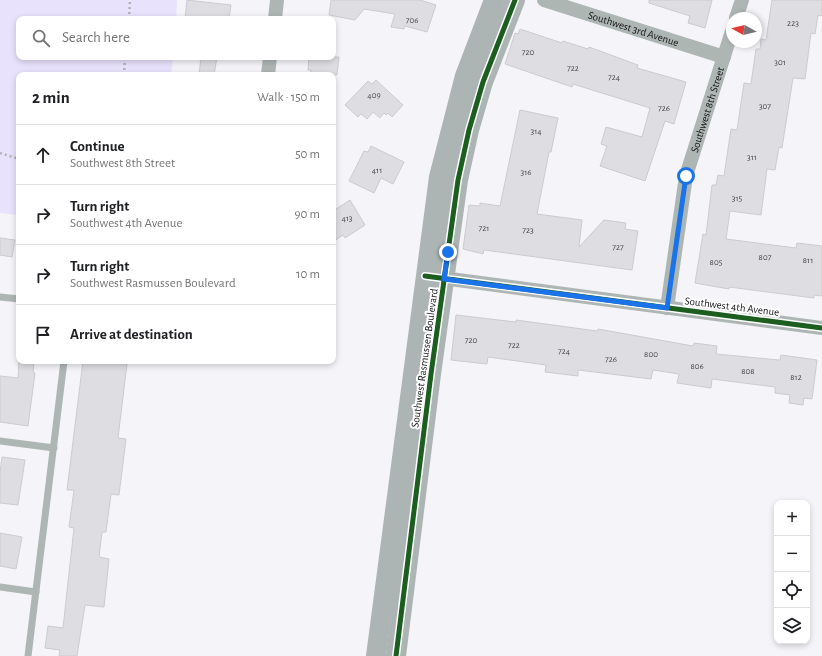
<!DOCTYPE html>
<meta charset="utf-8">
<style>
:root{--surface:#fff;--page:#f2f2f2;--text:#202124;--muted:#757577;--line:#e0e0e0}
body{margin:0;font-family:"Alegreya Sans",sans-serif;background:var(--page);color:var(--text)}
.controls{position:absolute;right:12px;bottom:12px;display:grid;overflow:hidden;border-radius:8px;box-shadow:0 2px 6px #0003}
.controls button{width:36px;height:36px;display:grid;place-items:center;padding:0;border:0;border-bottom:1px solid var(--line);background:var(--surface);color:var(--text);font:20px sans-serif}
.compass{position:absolute;left:726px;top:12px;width:36px;height:36px;border-radius:50%;background:var(--surface);box-shadow:0 2px 6px #0003;rotate:278deg}
.stop{position:absolute;width:12px;height:12px;margin:-9px;border:3px solid #1a73e8;border-radius:50%;background:#fff}
.stop.end{background:#1a73e8;border-color:#fff;box-shadow:0 1px 4px #0008}
.list{margin:0;padding:0;list-style:none}
h2{display:flex;justify-content:space-between;align-items:center;height:52px;margin:0;padding:0 16px;font-size:17px}
h2 small{font-size:13px;font-weight:400;color:var(--muted)}
.list li{display:grid;grid-template-columns:26px 1fr auto;gap:12px;align-items:center;box-sizing:border-box;height:60px;padding:0 16px;border-top:1px solid var(--line)}
.list b{display:block;font-size:15px;white-space:nowrap}
.list p{margin:0;font-size:13px;white-space:nowrap;color:var(--muted)}
.list em{font-size:13px;font-style:normal;color:var(--muted)}
.icon{flex:none;width:22px;height:22px;fill:none;stroke:currentColor;stroke-width:2;stroke-linecap:round;stroke-linejoin:round}
.map{position:relative;flex:none;width:822px;height:656px;overflow:hidden}
.search{position:absolute;background:var(--surface);box-shadow:0 2px 6px #0003;left:16px;top:16px;width:320px;height:44px;display:flex;align-items:center;gap:10px;box-sizing:border-box;padding:0 14px;border-radius:8px;color:var(--muted);font-size:15px}
.panel{position:absolute;background:var(--surface);box-shadow:0 2px 6px #0003;left:16px;top:72px;width:320px;height:292px;border-radius:8px}
.map>svg:first-child{display:block}
</style>
<div class="map">
<svg width="822" height="656" viewBox="0 0 822 656">
<rect width="100%" height="100%" fill="#f4f4f9"/>
<polygon fill="#e8e2fc" points="0,0 177,0 176,19 19,19 19,57 173,57 171,75 19,75 19,215 0,213"/>
<g fill="#dedde1" stroke="#ccccd0">
<polygon points="187,0 231,5 229,19 185,19"/>
<polygon points="331,0 420,0 436,5 427,32 405,26 404,29 391,27 395,14 364,9 355,20 329,15"/>
<polygon points="649,0 712,0 705,28 688,23 690,16 649,3"/>
<polygon points="772,0 822,0 822,16 818,15 815,34 811,33 805,79 793,78 782,148 779,147 775,170 767,169 761,215 730,211 726,239 796,248 797,243 822,246 822,296 814,295 814,298 729,287 729,289 695,283 703,234 706,235 712,185 716,185 718,175 724,176 731,129 737,130 744,83 751,84 756,49 760,49 761,39 766,40"/>
<polygon points="520,29 562,43 563,41 588,49 589,47 638,65 637,68 686,82 674,124 665,121 645,181 600,166 607,146 601,144 606,127 642,137 650,108 573,84 572,87 505,64 515,33 518,34"/>
<polygon points="201,57 217,57 214,75 199,75"/>
<polygon points="309,57 339,57 337,75 310,75 311,70 308,70"/>
<polygon points="376,80 403,105 392,117 388,113 386,115 384,113 380,118 373,112 367,119 361,114 358,117 345,105 368,81 372,84"/>
<polygon points="520,110 558,118 551,152 549,152 537,214 582,220 579,247 604,220 626,223 625,229 638,231 632,270 484,250 483,254 463,249 469,205 480,206 480,203 500,206"/>
<polygon points="371,146 404,162 393,184 381,178 374,193 349,181 364,151 368,152"/>
<polygon points="350,200 365,225 345,238 343,235 333,242 333,211"/>
<polygon points="0,238 15,240 12,257 0,255"/>
<polygon points="456,315 516,322 516,320 597,331 598,329 693,346 694,343 717,346 716,354 779,360 780,360 781,355 817,360 812,399 804,398 803,405 789,403 790,395 775,393 775,387 712,379 711,388 677,383 679,374 653,370 651,379 578,370 578,376 545,372 546,365 488,357 487,364 451,360"/>
<polygon points="19,361 34,361 33,372 35,373 28,426 0,422 0,376 18,378"/>
<polygon points="83,361 127,364 118,438 126,439 119,495 111,494 106,532 102,532 99,557 109,559 104,607 85,605 77,656 59,656 60,650 45,648 48,626 63,628 74,528 69,527 74,490 67,490"/>
<polygon points="2,457 25,460 18,505 0,503 0,473"/>
<polygon points="0,533 22,537 16,569 0,566"/>
</g>
<g fill="none" stroke-linecap="round" stroke-linejoin="round">
<g stroke="#aeb3b3" stroke-width="2.5" stroke-dasharray="2 3" stroke-linecap="butt">
<polyline points="129,19 130,0"/>
<polyline points="124,75 125,57"/>
<polyline points="0,153 19,159"/>
</g>
<g stroke="#aeb6b4" stroke-width="7">
<polyline points="0,297 19,299"/>
<polyline points="0,441 54,448"/>
<polyline points="0,587 36,592"/>
<polyline points="28,656 64,361"/>
</g>
<g stroke="#aeb6b4" stroke-width="14">
<path id="s1" d="M 544,0 L 724,57"/>
<polyline points="736,18 742,0"/>
<polyline points="275,19 277,0"/>
<polyline points="268,75 270,57"/>
<polyline points="435,277 822,328"/>
<path id="s2" d="M 667,308 L 686,176 L 732,31"/>
</g>
<g stroke="#adb4b4" stroke-width="20">
<polyline points="376,656 439,177 465,76 494,0"/>
<polyline points="396,656 431,374 458,180 469,130 483,82 515,0"/>
</g>
<defs>
<g id="cycleway">
<polyline points="425,276 822,328"/>
<polyline points="396,656 431,374 458,180 469,130 483,82 515,0"/>
</g>
</defs>
<use href="#cycleway" stroke="#fff" stroke-width="8"/>
<use href="#cycleway" stroke="#1b5e20" stroke-width="5"/>
</g>
<g fill="none" stroke-linecap="round" stroke-linejoin="round">
<polyline stroke="#1a73e8" stroke-width="5" points="448,252 444,279 667,308 686,176"/>
</g>
<g text-anchor="middle" stroke-width="4" stroke-linejoin="round" paint-order="stroke">
<g font-size="9" fill="#48484c">
<text x="412" y="23">706</text>
<text x="793" y="26">223</text>
<text x="528" y="55">720</text>
<text x="780" y="65">301</text>
<text x="573" y="71">722</text>
<text x="614" y="80">724</text>
<text x="374" y="98">409</text>
<text x="765" y="109">307</text>
<text x="664" y="111">726</text>
<text x="536" y="134">314</text>
<text x="752" y="160">311</text>
<text x="377" y="173">411</text>
<text x="526" y="175">316</text>
<text x="737" y="201">315</text>
<text x="347" y="221">413</text>
<text x="484" y="231">721</text>
<text x="528" y="233">723</text>
<text x="618" y="250">727</text>
<text x="765" y="260">807</text>
<text x="808" y="263">811</text>
<text x="716" y="265">805</text>
<text x="471" y="343">720</text>
<text x="514" y="348">722</text>
<text x="564" y="354">724</text>
<text x="651" y="357">800</text>
<text x="611" y="362">726</text>
<text x="697" y="369">806</text>
<text x="748" y="374">808</text>
<text x="796" y="380">812</text>
</g>
<g font-size="11" fill="#141317" stroke="#fff">
<text dy="4" stroke="none"><textPath href="#s1" startOffset="94">Southwest 3rd Avenue</textPath></text>
<text dy="4" stroke="none"><textPath href="#s2" startOffset="203">Southwest 8th Street</textPath></text>
<text transform="translate(732 306) rotate(7)" y="4">Southwest 4th Avenue</text>
<text transform="translate(424 358) rotate(-82)" y="4">Southwest Rasmussen Boulevard</text>
</g>
</g>
</svg>
<div class="controls">
<button>+</button>
<button>−</button>
<button><svg class="icon" aria-label="locate" viewBox="0 0 24 24"><circle cx="12" cy="12" r="6"/><path d="M12 2v4M12 18v4M2 12h4M18 12h4"/></svg></button>
<button><svg class="icon" aria-label="layers" viewBox="0 0 24 24"><path d="M12 4l9 5-9 5-9-5zM3 14l9 5 9-5"/></svg></button>
</div>
<svg class="compass" viewBox="-18 -18 36 36"><path d="M0-13l5 13h-10z" fill="#e53935"/><path d="M0 13l5-13h-10z" fill="#757577"/></svg>
<div class="stop" style="left:686px;top:176px"></div>
<div class="stop end" style="left:448px;top:252px"></div>
<div class="search"><svg class="icon" aria-label="search" viewBox="0 0 24 24"><circle cx="10" cy="10" r="6"/><path d="M15 15l6 6"/></svg>Search here</div>
<section class="panel">
<h2>2 min<small>Walk · 150 m</small></h2>
<ul class="list">
<li><svg class="icon" aria-label="ahead" viewBox="0 0 24 24"><path d="M12 20V5M6 11l6-6 6 6"/></svg><div><b>Continue</b><p>Southwest 8th Street</p></div><em>50 m</em></li>
<li><svg class="icon" aria-label="right" viewBox="0 0 24 24"><path d="M7 20v-9h11M14 6l5 5-5 5"/></svg><div><b>Turn right</b><p>Southwest 4th Avenue</p></div><em>90 m</em></li>
<li><svg class="icon" aria-label="right" viewBox="0 0 24 24"><path d="M7 20v-9h11M14 6l5 5-5 5"/></svg><div><b>Turn right</b><p>Southwest Rasmussen Boulevard</p></div><em>10 m</em></li>
<li><svg class="icon" aria-label="arrive" viewBox="0 0 24 24"><path d="M6 21V4h12l-3 4 3 4H6"/></svg><div><b>Arrive at destination</b></div></li>
</ul>
</section>
</div>
